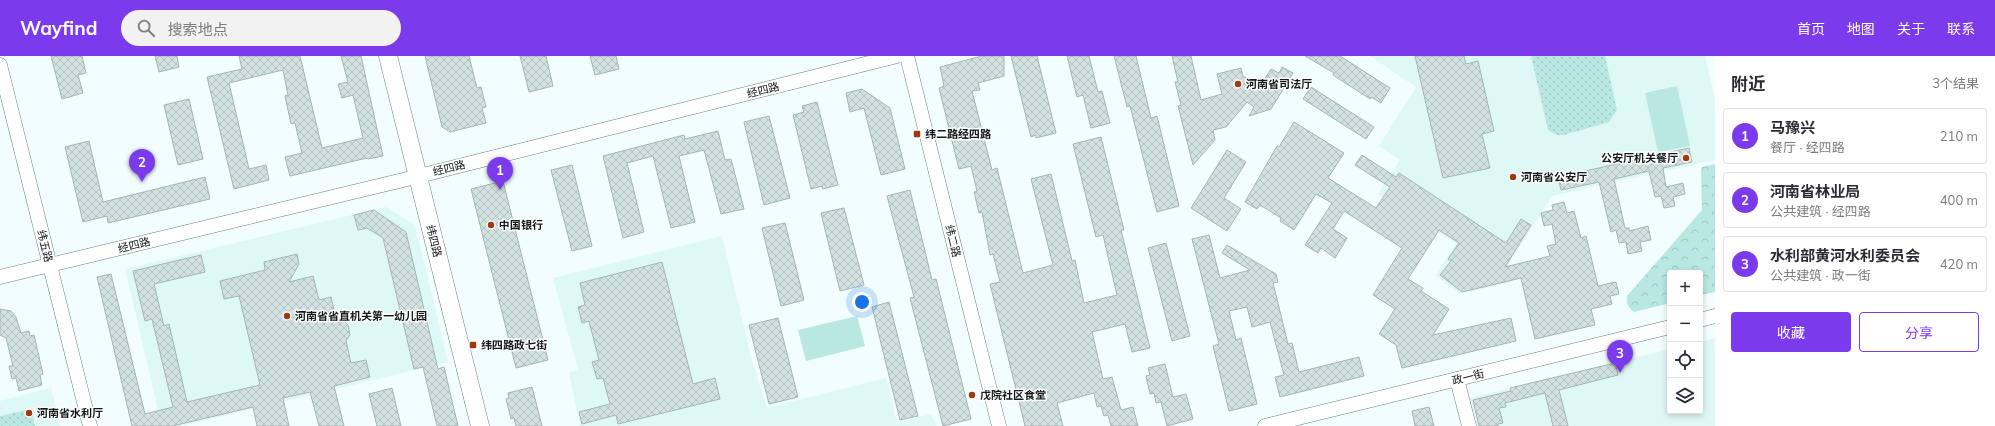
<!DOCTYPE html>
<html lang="zh">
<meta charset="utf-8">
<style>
:root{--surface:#fff;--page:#f2f2f3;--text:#2b2b33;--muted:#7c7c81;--line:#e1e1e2;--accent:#7c3aed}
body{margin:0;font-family:Mulish,"Noto Sans SC",sans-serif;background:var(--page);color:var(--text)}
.controls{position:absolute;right:12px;bottom:12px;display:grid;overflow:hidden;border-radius:4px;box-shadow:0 2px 6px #0003}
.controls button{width:36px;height:36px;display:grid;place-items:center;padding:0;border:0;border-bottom:1px solid var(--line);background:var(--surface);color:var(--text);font:20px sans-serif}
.you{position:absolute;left:862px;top:246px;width:14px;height:14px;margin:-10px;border:3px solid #fff;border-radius:50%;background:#1a73e8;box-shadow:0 0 0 6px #1a73e833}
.badge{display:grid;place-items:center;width:26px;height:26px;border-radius:50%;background:var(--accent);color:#fff;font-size:13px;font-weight:700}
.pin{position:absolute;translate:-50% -33px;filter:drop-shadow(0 1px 2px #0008)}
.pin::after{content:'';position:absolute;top:21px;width:14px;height:12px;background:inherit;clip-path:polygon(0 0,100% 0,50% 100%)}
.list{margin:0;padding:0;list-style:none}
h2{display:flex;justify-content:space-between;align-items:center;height:52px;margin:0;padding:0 16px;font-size:17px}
h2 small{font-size:13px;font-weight:400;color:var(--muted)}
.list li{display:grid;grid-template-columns:26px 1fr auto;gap:12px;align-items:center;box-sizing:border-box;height:56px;margin:0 8px 8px;padding:0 8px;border:1px solid var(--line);border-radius:4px}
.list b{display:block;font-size:15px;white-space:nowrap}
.list p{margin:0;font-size:13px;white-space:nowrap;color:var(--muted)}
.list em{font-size:13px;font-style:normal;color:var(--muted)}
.actions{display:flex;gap:8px;padding:12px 16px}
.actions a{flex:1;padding:9px 0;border:1px solid var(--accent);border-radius:4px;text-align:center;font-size:14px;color:var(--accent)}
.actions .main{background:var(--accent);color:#fff}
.icon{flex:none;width:22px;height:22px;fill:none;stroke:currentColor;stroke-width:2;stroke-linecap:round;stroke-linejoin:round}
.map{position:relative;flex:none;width:1715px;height:370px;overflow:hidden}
header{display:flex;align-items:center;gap:24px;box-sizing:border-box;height:56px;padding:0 20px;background:var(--accent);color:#fff}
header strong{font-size:19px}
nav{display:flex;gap:22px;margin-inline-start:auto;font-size:14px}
.search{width:280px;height:36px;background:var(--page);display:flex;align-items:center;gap:10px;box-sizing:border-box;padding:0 14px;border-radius:22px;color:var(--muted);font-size:15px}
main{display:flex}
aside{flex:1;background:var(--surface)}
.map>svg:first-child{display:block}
</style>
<header>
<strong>Wayfind</strong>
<div class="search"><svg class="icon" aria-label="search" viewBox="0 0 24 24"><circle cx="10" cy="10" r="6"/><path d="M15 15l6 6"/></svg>搜索地点</div>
<nav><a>首页</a><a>地图</a><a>关于</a><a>联系</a></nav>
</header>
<main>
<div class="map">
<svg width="1715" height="370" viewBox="0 0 1715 370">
<defs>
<pattern id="grass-dots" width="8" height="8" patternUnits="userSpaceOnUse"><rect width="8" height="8" fill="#b9e7e2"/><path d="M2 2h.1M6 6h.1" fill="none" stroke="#9ec6c1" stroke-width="1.8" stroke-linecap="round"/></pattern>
<pattern id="park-crowns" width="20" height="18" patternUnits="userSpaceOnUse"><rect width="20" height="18" fill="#b9e7e2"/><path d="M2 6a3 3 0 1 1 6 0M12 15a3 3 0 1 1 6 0" fill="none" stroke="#9ec6c1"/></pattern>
<pattern id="building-cross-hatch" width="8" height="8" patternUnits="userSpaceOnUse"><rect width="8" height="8" fill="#d2e2e0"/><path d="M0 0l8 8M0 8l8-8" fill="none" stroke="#b3c1c0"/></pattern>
</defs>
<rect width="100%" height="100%" fill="#f1fefd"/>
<g fill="#def8f5">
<polygon points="1370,0 1705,0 1715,43 1715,104 1552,140 1508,209 1512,226 1459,238 1436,219 1456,188 1378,138 1400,104 1379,90 1416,31"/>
<polygon points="386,151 415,169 448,306 182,370 162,370 125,213"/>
<polygon points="722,180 751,301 767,352 886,322 897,367 931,358 937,370 580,370 569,317 578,313 553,222"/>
<polygon points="1715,282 1715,370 1477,370 1470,342 1670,293 1670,355 1700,355 1700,286"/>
<polygon points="51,332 60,370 0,370 0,345"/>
</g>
<g fill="url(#grass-dots)">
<polygon points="1531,0 1605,0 1617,54 1609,66 1564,79 1557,79 1548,74"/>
<polygon points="31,353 35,370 0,370 0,360"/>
</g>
<path fill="url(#park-crowns)" d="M 1715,108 L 1715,236 L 1700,239 L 1700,217 L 1670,217 L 1670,247 L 1634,256 C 1628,251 1626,248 1627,240 L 1702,154 L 1701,115 L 1702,111 Z"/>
<g fill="#b9e7e2">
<polygon points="1677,30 1690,90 1658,96 1645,37"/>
<polygon points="857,260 865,290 806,305 798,274"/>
</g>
<g fill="url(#building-cross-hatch)" stroke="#a6b5b4">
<polygon points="51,0 82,0 86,17 78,19 83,37 62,43"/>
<polygon points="155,0 177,0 179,11 159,16"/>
<polygon points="239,0 300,0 322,92 363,82 353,39 342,42 338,28 348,26 341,0 361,0 383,100 368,103 367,102 290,120 285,101 302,97 295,67 291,68 285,40 288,39 283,14 229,27 249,113 266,109 269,124 234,133 207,21 242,13"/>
<polygon points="425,0 469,0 477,32 481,31 486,51 482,52 486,67 450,76 442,71"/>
<polygon points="520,0 546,0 553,30 529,36"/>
<polygon points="590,0 616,0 619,13 595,19"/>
<polygon points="982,0 1004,0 1004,20 978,27 980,34 972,35 992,114 997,112 1023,217 1053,209 1031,123 1051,118 1072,205 1075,204 1084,247 1117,239 1103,179 1096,181 1073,88 1101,81 1124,174 1121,174 1150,292 1132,296 1125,268 1092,276 1103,323 1112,321 1121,354 1133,351 1138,370 1111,370 1108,359 1104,360 1101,350 1097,351 1094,337 1057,347 1063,370 1025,370 990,228 1000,226 993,198 990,199 982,156 979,157 974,136 977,135 971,110 959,113 939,32 944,30 940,11"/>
<polygon points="1011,0 1037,0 1056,77 1036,82 1036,79 1031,81"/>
<polygon points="1067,0 1089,0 1098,36 1102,35 1110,67 1091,72 1083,39 1077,41"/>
<polygon points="1114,0 1136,0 1151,62 1157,60 1179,150 1157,156 1130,50 1127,51"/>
<polygon points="1172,0 1191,0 1201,44 1222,38 1217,18 1241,12 1243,21 1264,24 1271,13 1279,17 1282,11 1293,17 1271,53 1249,60 1254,51 1247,46 1226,71 1213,74 1215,84 1193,109 1178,50 1181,49 1175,26 1178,26"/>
<polygon points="1305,0 1340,0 1390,32 1381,47 1371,41 1370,43 1333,19 1334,17"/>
<polygon points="1415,0 1464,0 1466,8 1478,5 1494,75 1482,78 1490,112 1443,122"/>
<polygon points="1311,31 1374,71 1366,83 1303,43"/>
<polygon points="862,33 890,52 905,113 881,119 864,52 850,56 846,37"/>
<polygon points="189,43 203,103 178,109 164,49"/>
<polygon points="817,46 838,129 823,133 822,130 811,133 793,59 804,56 802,50"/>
<polygon points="769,60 790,142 764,149 744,66"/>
<polygon points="1294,66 1344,97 1328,122 1376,152 1390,131 1355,109 1362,99 1396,121 1399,117 1506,187 1521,163 1531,169 1505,211 1550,200 1547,190 1556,188 1552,168 1544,170 1541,157 1553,154 1552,149 1564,146 1567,157 1574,155 1581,182 1586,180 1598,230 1616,226 1619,238 1610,240 1612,248 1591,253 1595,269 1535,283 1521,222 1462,236 1440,219 1451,205 1448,203 1459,187 1439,174 1408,223 1423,232 1421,235 1449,253 1433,279 1511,262 1516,285 1402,312 1396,289 1379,278 1395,253 1373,239 1402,192 1344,155 1333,173 1347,182 1335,202 1321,192 1318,197 1305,189 1332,147 1316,138 1294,174 1280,165 1281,162 1260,149 1257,153 1245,146 1277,90 1279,91"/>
<polygon points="718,75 725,104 731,103 744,153 721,158 704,94 679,100 695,166 671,172 653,100 627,107 644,176 623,182 603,100 684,79 685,83"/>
<polygon points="89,85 103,146 205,121 210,143 108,167 107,160 83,166 65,91"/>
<polygon points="1689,92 1692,106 1663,112 1666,131 1683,127 1685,138 1673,141 1675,150 1664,152 1661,140 1655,141 1649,115 1614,123 1625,172 1629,172 1629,175 1648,170 1651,184 1640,186 1642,195 1628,198 1626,186 1619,187 1616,174 1611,176 1599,126 1561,134 1558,121"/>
<polygon points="1227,94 1246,106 1224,142 1241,153 1227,175 1191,152"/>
<polygon points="572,109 592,190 572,195 551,114"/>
<polygon points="503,125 548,304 516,312 471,133"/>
<polygon points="910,134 932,224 936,223 971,363 943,370 910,242 914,241 887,140"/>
<polygon points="844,152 864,229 840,235 821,157"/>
<polygon points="374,154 406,176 438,313 444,311 458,370 437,370 423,311 414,313 383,182 367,172 358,174 354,159"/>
<polygon points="785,167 804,244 781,250 762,172"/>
<polygon points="1209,179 1220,222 1250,214 1222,197 1227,189 1276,218 1278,226 1273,227 1288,288 1292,287 1299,316 1359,301 1364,320 1280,341 1275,321 1284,319 1270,266 1252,271 1247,251 1229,255 1236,284 1241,282 1257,348 1229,355 1213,290 1219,288 1192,183"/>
<polygon points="1166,187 1190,280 1172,285 1148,192"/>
<polygon points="297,198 299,208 289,226 313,220 319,244 331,241 337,267 344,265 348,269 350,279 346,285 351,307 366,304 370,321 334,330 344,370 319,370 310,336 283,342 289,370 257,370 253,351 172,370 132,370 97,221 111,218 145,358 173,351 152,263 145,265 133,215 201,199 205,216 154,228 164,270 169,268 187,346 260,329 239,240 224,243 220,225 265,214 264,206"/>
<polygon points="662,206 693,328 715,322 720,343 618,368 616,359 582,368 579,356 610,348 603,322 597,323 592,306 599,304 589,265 582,267 578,251 585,249 580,227"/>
<polygon points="889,246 918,360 900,364 872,251"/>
<polygon points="0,253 11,255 16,261 21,277 29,275 30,280 34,279 43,318 40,319 42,329 19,335 16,322 12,323 9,310 13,310 6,282 0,279"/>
<polygon points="778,262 798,341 769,348 749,269"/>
<polygon points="1615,307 1618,319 1559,334 1568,370 1553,370 1545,337 1505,347 1506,351 1499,352 1503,367 1498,368 1498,370 1479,370 1473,344 1511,335 1510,332"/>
<polygon points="1165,308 1173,341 1186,338 1193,363 1167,370 1161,346 1156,347 1154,337 1150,338 1146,320 1150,319 1148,312"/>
<polygon points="532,331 542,370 516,370 514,362 511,363 506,343 509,342 508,337"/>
<polygon points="392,332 401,370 377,370 369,338"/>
<polygon points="1429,351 1434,370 1415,370 1412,355"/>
</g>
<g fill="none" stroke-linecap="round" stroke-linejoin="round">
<defs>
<g id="minor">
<polyline points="907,0 999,370"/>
<polyline points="0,9 90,370"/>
<polyline points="0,221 399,125 897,0"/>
<polyline points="1700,264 1715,260"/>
<polyline points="1457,323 1469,370"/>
<polyline points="1265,370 1670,271"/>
</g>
<polyline id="tertiary" points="388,0 480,370"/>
</defs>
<use href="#minor" stroke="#6d7c7a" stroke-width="15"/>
<use href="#tertiary" stroke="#6d7c7a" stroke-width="19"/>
<use href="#minor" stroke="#fff" stroke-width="14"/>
<use href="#tertiary" stroke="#fff" stroke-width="18"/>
</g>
<g fill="#9f3911" stroke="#fff" stroke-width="1.5">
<circle cx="1238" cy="28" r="4"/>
<rect x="913" y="74" width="8" height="8" rx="2"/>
<circle cx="1686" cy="102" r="4"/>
<circle cx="1513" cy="121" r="4"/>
<circle cx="491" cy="169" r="4"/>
<circle cx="287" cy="260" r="4"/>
<rect x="469" y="285" width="8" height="8" rx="2"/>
<circle cx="972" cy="339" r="4"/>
<circle cx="29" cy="357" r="4"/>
</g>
<g text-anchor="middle" stroke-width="3" stroke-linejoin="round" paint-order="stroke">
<g font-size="11" font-weight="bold" fill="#141a19" stroke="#fff" text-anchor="start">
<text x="1246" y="32">河南省司法厅</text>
<text x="925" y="82">纬二路经四路</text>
<text x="1678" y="106" text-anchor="end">公安厅机关餐厅</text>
<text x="1521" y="125">河南省公安厅</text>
<text x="499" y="173">中国银行</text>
<text x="295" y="264">河南省省直机关第一幼儿园</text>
<text x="481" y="293">纬四路政七街</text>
<text x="980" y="343">戊院社区食堂</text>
<text x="37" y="361">河南省水利厅</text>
</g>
<g font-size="11" fill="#141a19" stroke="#fff">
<text transform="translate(763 34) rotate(-14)" y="4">经四路</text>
<text transform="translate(449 112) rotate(-14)" y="4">经四路</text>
<text transform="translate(434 185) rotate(76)" y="4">纬四路</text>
<text transform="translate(953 185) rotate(76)" y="4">纬二路</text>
<text transform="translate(134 189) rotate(-14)" y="4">经四路</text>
<text transform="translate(45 190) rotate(76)" y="4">纬五路</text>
<text transform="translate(1468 321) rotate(-14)" y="4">政一街</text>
</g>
</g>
</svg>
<div class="controls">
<button>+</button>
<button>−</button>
<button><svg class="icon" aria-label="locate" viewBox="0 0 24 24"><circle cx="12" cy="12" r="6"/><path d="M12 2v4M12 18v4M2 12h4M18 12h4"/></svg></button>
<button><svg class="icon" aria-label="layers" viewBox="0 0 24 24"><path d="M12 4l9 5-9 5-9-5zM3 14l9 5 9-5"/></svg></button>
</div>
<div class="you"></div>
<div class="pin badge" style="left:500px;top:134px">1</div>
<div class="pin badge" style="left:142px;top:126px">2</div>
<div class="pin badge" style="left:1620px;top:317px">3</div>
</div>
<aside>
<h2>附近<small>3个结果</small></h2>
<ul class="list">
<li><span class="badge">1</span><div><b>马豫兴</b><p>餐厅 · 经四路</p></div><em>210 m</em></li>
<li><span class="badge">2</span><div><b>河南省林业局</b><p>公共建筑 · 经四路</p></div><em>400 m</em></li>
<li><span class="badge">3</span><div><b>水利部黄河水利委员会</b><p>公共建筑 · 政一街</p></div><em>420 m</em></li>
</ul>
<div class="actions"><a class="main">收藏</a><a>分享</a></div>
</aside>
</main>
